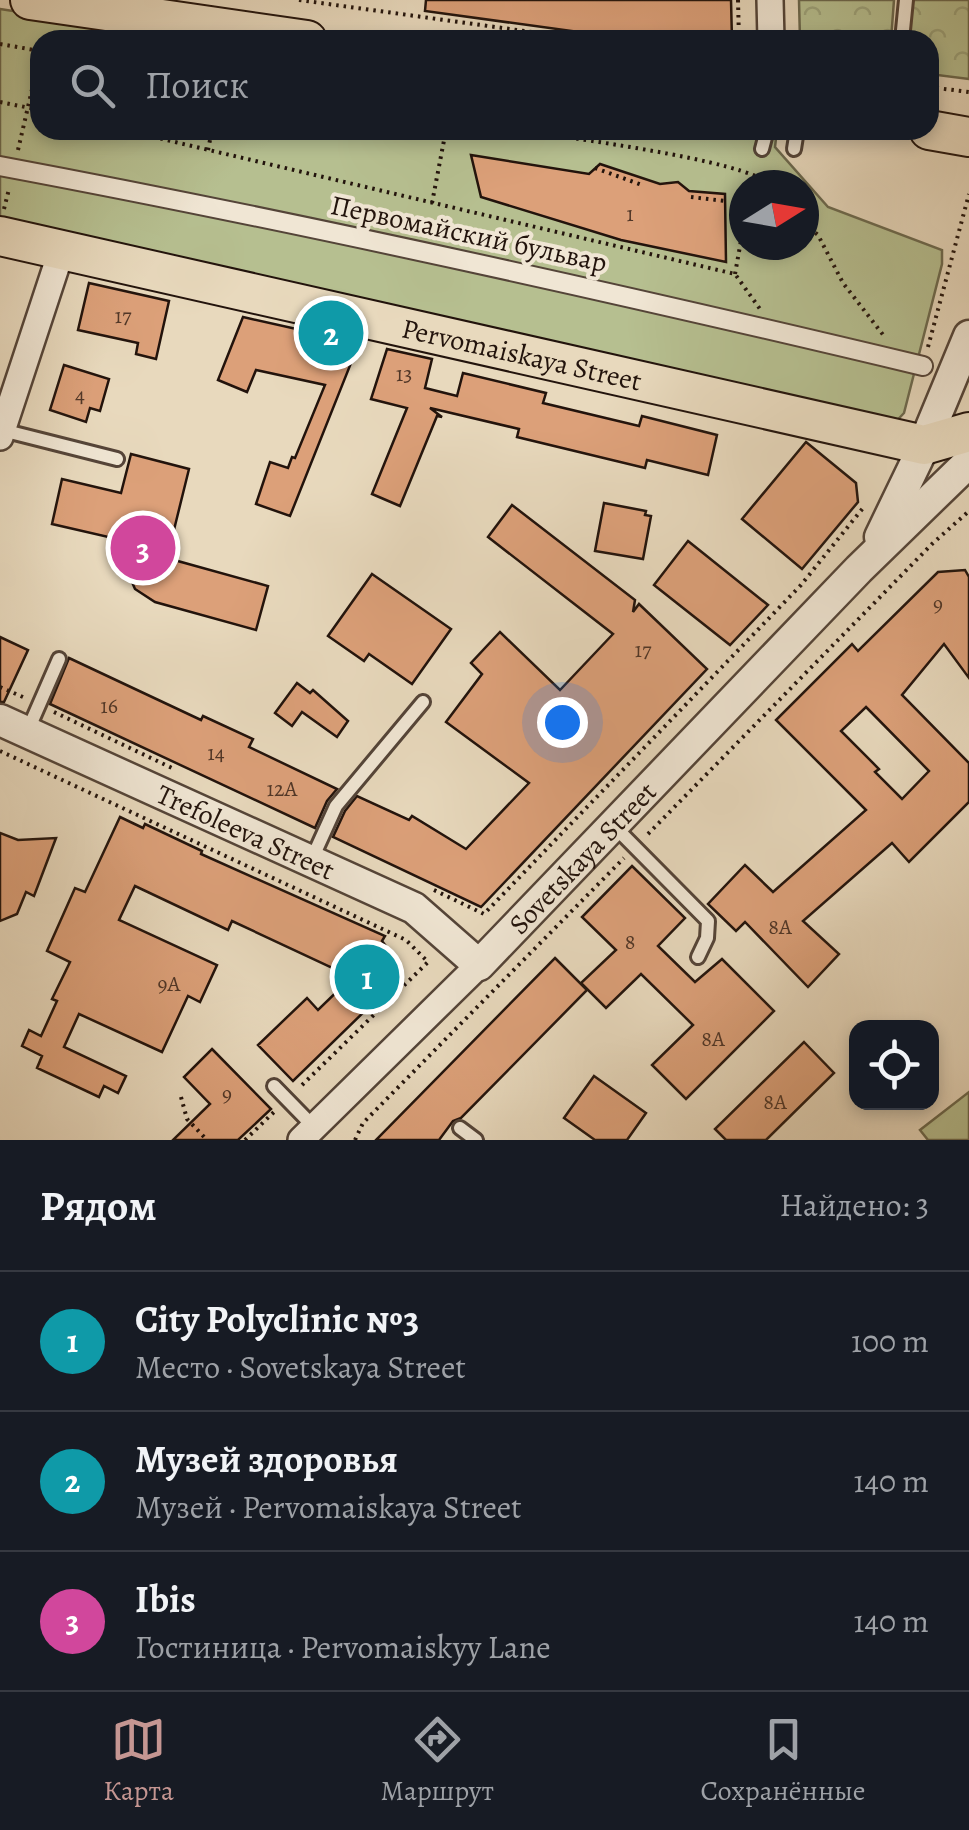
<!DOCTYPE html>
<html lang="ru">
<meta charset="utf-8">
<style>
:root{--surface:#171b24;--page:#20242c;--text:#f1f3f6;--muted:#9ea1a6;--line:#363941;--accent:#c59692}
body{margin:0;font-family:Alegreya,serif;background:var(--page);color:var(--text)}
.controls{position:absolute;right:30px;bottom:30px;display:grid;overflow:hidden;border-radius:20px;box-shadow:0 5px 15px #0003}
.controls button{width:90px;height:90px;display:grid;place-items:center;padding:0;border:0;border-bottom:2px solid var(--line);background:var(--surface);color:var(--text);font:50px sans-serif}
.compass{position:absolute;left:729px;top:170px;width:90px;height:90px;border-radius:50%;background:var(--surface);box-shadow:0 5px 15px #0003;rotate:79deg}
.you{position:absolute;left:562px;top:722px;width:35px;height:35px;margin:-25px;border:8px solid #fff;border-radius:50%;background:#1a73e8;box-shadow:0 0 0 15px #1a73e833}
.badge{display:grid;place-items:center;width:65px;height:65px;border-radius:50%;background:var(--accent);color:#fff;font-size:32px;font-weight:700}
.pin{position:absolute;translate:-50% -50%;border:5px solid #fff;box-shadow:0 2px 10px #0006}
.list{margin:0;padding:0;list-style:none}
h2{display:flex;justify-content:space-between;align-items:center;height:130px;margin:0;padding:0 40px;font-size:42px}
h2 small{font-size:32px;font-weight:400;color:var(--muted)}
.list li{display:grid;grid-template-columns:65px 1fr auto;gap:30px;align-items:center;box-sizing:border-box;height:140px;padding:0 40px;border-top:2px solid var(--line)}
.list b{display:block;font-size:38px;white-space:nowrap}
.list p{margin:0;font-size:32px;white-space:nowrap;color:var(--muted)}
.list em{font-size:32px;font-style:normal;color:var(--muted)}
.icon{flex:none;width:55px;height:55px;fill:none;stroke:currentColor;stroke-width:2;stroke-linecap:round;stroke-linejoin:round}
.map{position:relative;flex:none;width:969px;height:1140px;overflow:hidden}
.search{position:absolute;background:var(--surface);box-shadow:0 5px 15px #0003;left:30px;right:30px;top:30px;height:110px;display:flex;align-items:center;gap:25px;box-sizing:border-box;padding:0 35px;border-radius:30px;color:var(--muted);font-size:38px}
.sheet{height:550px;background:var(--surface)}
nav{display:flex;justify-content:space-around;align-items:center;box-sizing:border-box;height:140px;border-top:2px solid var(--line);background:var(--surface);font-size:28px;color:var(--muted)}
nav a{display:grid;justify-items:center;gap:5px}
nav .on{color:var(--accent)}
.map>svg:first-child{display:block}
</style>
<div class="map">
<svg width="969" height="1140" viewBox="0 0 969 1140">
<defs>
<pattern id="forest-crowns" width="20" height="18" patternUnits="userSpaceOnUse" patternTransform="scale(2.5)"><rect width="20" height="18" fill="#b6bf90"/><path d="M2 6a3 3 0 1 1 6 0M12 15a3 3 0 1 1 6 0" fill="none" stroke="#9ca37b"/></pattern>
</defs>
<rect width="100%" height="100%" fill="#e8d9bd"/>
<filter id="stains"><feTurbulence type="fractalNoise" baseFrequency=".002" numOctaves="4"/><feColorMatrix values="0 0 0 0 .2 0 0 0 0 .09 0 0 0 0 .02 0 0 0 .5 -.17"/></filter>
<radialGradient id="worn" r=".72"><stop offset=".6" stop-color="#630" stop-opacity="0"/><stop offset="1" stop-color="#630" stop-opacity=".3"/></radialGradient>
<g fill="url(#forest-crowns)" stroke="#6c694e" stroke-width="2.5">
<polygon points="799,0 894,0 891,40 800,40"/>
<polygon points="912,0 969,0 969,79 929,74 929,40 908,40"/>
</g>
<g fill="#b6bf90" stroke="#6c694e" stroke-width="2.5" fill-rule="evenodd">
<path d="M 0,9 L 200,40 L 40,40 L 40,130 L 777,130 L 775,147 L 828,207 L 942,250 L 942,264 L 904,413 L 887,431 L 0,231 ZM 744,185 L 804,185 L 804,245 L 744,245 Z"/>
<polygon points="969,1092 969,1140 928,1140 920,1130"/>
</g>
<g fill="#dca079" stroke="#22130c" stroke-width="2.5" fill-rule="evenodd">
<polygon points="426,0 731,0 732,40 637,40 425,11"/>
<polygon points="471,155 589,174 600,164 660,184 678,182 689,191 725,194 726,262 621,240 481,197"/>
<polygon points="89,283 169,301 156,359 136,354 138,343 78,330"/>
<polygon points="243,317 359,343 290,516 256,504 270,462 288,468 292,457 295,458 325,385 256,370 247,392 218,380"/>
<polygon points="387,349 432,359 425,388 457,396 463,373 546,393 543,403 639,426 642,416 717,435 708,475 647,460 645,468 517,437 519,429 430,408 442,417 437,416 400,506 372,494 407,408 371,399"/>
<polygon points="64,365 109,379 100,411 90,408 86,422 50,410"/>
<polygon points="806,442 856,483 858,502 802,569 742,519"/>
<polygon points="131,454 189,469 167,558 268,586 256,630 155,602 135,589 113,538 52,524 62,479 121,493"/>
<polygon points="604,503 646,511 645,515 651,516 643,559 595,551"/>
<polygon points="512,505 635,600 633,612 639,604 707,669 481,907 333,837 345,811 357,796 409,820 412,816 466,849 529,783 446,722 482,674 471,663 500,632 560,690 613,634 488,537"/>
<polygon points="688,541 768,605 730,645 654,585"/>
<path d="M 965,570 L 969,577 L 969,678 L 944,644 L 902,695 L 969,763 L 969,802 L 909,862 L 892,843 L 803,921 L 839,954 L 808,987 L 745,922 L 736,931 L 708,904 L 745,865 L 773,892 L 866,810 L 776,720 L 852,644 L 858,651 L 938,572 ZM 866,707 L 929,771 L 902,799 L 875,772 L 879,769 L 841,731 Z"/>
<polygon points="372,574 451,629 412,684 369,654 364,661 328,636"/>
<polygon points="0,637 28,650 4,702 0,702"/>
<polygon points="69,658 201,720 203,716 253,739 249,747 337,789 327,801 315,828 50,704"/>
<polygon points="297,683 310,693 313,690 348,721 337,737 302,712 292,726 275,713"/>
<polygon points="120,817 143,828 145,824 202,851 201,854 385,936 382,941 392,954 394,965 387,980 395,988 375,1007 372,1004 293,1081 258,1045 307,998 318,1010 352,977 232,921 228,930 135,886 119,920 217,965 200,1002 188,996 162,1052 79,1014 64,1047 126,1076 118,1093 104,1086 99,1097 37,1068 42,1056 22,1046 29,1030 41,1036 57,1001 52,999 70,962 47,951 75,888 85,892"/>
<polygon points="0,833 18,840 56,838 34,896 26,892 17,914 0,921"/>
<polygon points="632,866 685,918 658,946 695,982 722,959 774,1011 686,1099 652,1065 693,1025 641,974 606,1008 581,983 616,950 582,917"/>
<polygon points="555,958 587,990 461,1118 453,1121 439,1140 376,1140"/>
<polygon points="804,1042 834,1073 766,1140 726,1140 715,1129"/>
<polygon points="212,1049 271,1109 238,1140 173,1140 210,1104 184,1077"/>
<polygon points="594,1076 646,1113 627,1140 595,1140 564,1118"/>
</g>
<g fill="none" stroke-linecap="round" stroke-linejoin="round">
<defs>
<g id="service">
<polyline points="902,40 906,0"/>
<polyline points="762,149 767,130"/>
<polyline points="794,149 797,130"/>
<polyline points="2,430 117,459"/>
<polyline points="28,730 59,659"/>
<polyline points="614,826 708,921 707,938 698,957"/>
<polyline points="311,861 336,806 423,702"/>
<polyline points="274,1086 314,1127"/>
<polyline points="460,1128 476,1140"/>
</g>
<path id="pedestrian" d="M 0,166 C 310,224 617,293 923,366"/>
<g id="minor">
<polyline points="770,0 771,40"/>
<polyline points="0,437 62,249"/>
<polyline points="301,1140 479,965"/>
</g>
<g id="tertiary">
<polyline points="880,537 920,454 969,336"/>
<path id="s1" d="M 0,720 L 414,908 L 479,965 L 859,569 L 969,462"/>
</g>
<g id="primary">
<polyline points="30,0 307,40"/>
<polyline points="929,130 969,137"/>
<path id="s2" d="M 0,236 L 924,445 L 969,432"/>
</g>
</defs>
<use href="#service" stroke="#544438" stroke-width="18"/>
<use href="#pedestrian" stroke="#544438" stroke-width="22"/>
<use href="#minor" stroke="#544438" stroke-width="30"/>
<use href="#tertiary" stroke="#544438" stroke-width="35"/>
<use href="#primary" stroke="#22130c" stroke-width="42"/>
<g stroke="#22130c" stroke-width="4" stroke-dasharray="2.5 5" stroke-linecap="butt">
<polyline points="299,0 590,40"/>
<polyline points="738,0 739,40"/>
<polyline points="0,44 40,51"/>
<polyline points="929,87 969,92"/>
<polyline points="0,102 40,110"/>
<polyline points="124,130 735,274 760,309"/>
<path d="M 517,130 C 562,137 747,160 771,185"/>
<polyline points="18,150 40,55"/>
<polyline points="208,150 212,130"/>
<polyline points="595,168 642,185"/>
<polyline points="691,197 725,201"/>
<polyline points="432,203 446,130"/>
<polyline points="4,209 9,189"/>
<polyline points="804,223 818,235 843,283 884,336"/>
<polyline points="735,274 744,224"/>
<polyline points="928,347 969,194"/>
<polyline points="0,687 23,697"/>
<polyline points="54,712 172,768"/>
<polyline points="0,751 406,940 428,962 299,1088"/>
<polyline points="648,834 932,544 969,511"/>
<polyline points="434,890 484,914 801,585 863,508"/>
<polyline points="181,1097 187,1119 207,1140"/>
<polyline points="245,1140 274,1112"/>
<polyline points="355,1140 363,1123 624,858"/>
</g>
<use href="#service" stroke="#f0e6d4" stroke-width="12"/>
<use href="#pedestrian" stroke="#f0e6d4" stroke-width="18"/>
<use href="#minor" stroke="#f0e6d4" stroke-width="25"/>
<use href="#tertiary" stroke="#f0e6d4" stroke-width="30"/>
<use href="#primary" stroke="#e8d9bd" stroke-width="38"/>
</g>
<g text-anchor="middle" stroke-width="8" stroke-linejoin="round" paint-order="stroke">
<g font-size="22" fill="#503627">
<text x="630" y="221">1</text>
<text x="123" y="323">17</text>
<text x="404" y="381">13</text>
<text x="80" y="402">4</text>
<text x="938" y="611">9</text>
<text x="643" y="657">17</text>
<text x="109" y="713">16</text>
<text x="216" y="760">14</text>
<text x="282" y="796">12А</text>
<text x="780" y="934">8А</text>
<text x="630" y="949">8</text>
<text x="169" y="991">9А</text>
<text x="713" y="1046">8А</text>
<text x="227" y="1101">9</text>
<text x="775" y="1109">8А</text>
</g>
<g font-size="28" fill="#22130c" stroke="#f0e6d4">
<text transform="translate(469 233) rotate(12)" y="10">Первомайский бульвар</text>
<text dy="10" stroke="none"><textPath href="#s2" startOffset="535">Pervomaiskaya Street</textPath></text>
<text dy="10" stroke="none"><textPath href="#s1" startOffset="270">Trefoleeva Street</textPath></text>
<text dy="10" stroke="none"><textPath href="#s1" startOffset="690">Sovetskaya Street</textPath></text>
</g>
</g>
<rect width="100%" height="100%" filter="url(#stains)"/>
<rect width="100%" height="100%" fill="url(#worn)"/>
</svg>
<div class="controls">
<button><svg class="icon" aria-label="locate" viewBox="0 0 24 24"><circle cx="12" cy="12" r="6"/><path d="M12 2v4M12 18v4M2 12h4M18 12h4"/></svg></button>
</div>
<svg class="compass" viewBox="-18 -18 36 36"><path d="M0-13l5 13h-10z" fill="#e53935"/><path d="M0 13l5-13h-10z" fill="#9ea1a6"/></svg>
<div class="you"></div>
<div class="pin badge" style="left:367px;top:977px;background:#0f9aa8">1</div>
<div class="pin badge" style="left:331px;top:333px;background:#0f9aa8">2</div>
<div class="pin badge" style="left:143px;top:548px;background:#d1479c">3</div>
<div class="search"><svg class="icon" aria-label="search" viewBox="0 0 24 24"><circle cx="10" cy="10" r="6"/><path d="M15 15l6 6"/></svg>Поиск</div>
</div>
<section class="sheet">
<h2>Рядом<small>Найдено: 3</small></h2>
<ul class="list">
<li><span class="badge" style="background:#0f9aa8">1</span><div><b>City Polyclinic №3</b><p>Место · Sovetskaya Street</p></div><em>100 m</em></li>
<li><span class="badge" style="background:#0f9aa8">2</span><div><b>Музей здоровья</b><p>Музей · Pervomaiskaya Street</p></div><em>140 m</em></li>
<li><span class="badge" style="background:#d1479c">3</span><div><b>Ibis</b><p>Гостиница · Pervomaiskyy Lane</p></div><em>140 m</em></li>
</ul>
</section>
<nav>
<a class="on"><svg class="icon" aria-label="map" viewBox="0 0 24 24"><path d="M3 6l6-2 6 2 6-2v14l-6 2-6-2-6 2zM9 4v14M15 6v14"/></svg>Карта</a>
<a><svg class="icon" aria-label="directions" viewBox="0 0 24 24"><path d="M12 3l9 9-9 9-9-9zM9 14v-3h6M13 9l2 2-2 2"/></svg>Маршрут</a>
<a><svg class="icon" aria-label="saved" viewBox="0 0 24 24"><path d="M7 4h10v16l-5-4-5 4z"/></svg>Сохранённые</a>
</nav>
